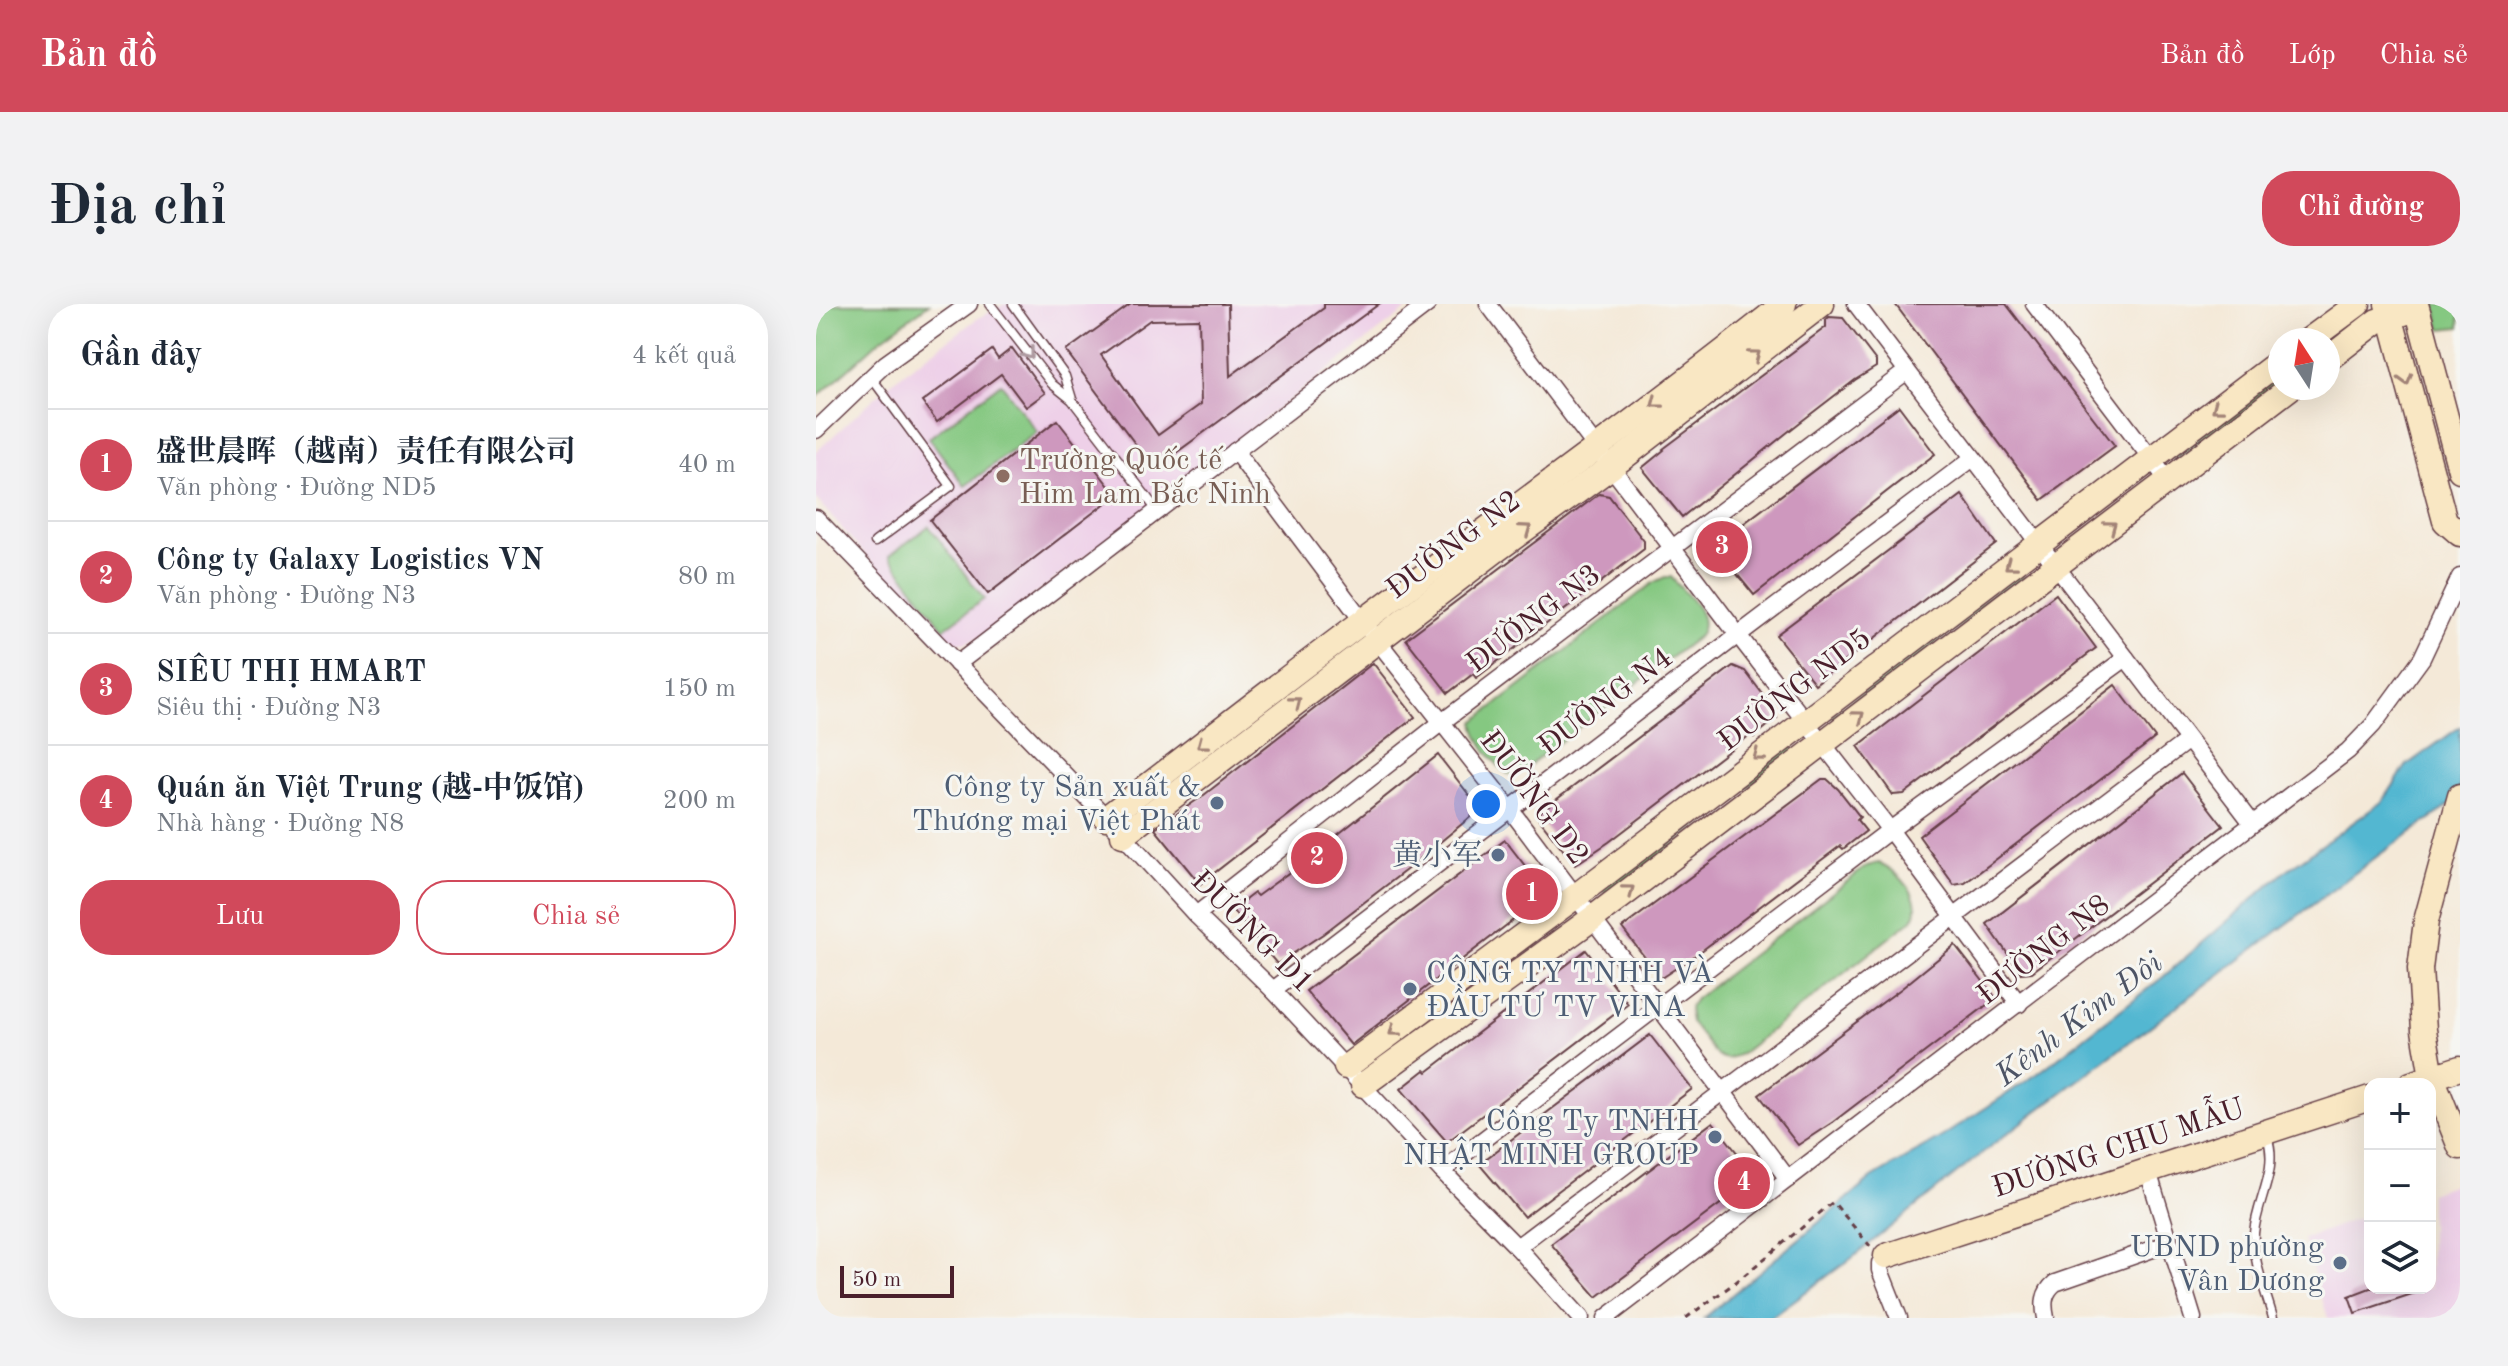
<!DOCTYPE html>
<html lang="vi">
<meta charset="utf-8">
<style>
:root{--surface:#fff;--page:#f2f2f3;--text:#1f2937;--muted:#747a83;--line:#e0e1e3;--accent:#d1495b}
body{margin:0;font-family:"Old Standard TT","Noto Serif SC",serif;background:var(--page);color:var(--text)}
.controls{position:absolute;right:24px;bottom:24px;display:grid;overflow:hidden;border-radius:16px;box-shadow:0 8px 32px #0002}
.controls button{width:72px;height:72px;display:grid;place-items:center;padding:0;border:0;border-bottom:2px solid var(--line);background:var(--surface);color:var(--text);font:40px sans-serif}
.compass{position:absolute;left:1452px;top:24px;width:72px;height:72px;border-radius:50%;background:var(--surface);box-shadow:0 8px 32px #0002;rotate:348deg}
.scale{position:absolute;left:24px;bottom:20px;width:114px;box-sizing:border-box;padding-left:8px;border:4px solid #4a1f2b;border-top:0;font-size:22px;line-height:28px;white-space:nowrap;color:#4a1f2b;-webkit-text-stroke:6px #f6f6f2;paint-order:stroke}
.you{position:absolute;left:670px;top:500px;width:28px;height:28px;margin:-20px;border:6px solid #fff;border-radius:50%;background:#1a73e8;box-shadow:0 0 0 12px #1a73e833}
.badge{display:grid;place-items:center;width:52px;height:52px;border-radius:50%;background:var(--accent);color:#fff;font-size:26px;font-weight:700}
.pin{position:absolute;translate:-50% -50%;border:4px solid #fff;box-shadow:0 2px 8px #0006}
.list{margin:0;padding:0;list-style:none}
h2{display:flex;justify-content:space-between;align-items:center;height:104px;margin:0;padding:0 32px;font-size:34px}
h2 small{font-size:26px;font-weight:400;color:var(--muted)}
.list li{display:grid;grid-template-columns:52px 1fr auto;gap:24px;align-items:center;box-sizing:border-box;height:112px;padding:0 32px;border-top:2px solid var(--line)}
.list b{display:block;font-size:30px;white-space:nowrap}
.list p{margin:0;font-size:26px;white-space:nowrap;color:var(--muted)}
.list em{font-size:26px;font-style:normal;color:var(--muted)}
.actions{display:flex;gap:16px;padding:24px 32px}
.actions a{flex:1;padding:18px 0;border:2px solid var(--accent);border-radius:32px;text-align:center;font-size:28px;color:var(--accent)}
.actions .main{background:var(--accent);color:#fff}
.icon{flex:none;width:44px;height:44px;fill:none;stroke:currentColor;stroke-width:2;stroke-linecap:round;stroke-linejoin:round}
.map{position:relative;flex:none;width:1644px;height:1014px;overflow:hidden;border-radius:32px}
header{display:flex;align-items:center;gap:48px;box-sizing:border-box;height:112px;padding:0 40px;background:var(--accent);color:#fff}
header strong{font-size:38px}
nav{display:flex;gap:44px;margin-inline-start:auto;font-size:28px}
.intro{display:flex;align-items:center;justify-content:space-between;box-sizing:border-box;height:192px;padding:0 48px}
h1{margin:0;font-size:56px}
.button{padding:20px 36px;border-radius:32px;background:var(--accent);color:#fff;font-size:28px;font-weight:700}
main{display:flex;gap:48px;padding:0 48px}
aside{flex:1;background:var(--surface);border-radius:32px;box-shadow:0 8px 32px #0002}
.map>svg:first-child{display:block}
</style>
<header>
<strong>Bản đồ</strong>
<nav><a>Bản đồ</a><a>Lớp</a><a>Chia sẻ</a></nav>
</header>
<div class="intro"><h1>Địa chỉ</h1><a class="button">Chỉ đường</a></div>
<main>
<aside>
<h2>Gần đây<small>4 kết quả</small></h2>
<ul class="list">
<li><span class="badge">1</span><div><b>盛世晨晖（越南）责任有限公司</b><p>Văn phòng · Đường ND5</p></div><em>40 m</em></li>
<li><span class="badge">2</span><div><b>Công ty Galaxy Logistics VN</b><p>Văn phòng · Đường N3</p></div><em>80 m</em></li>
<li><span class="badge">3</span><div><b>SIÊU THỊ HMART</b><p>Siêu thị · Đường N3</p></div><em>150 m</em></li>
<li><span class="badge">4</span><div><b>Quán ăn Việt Trung (越-中饭馆)</b><p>Nhà hàng · Đường N8</p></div><em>200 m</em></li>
</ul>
<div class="actions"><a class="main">Lưu</a><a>Chia sẻ</a></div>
</aside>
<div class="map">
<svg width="1644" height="1014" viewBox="0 0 1644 1014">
<rect width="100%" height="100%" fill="#f6f6f2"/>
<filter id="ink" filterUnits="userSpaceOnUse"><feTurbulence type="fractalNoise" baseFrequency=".0125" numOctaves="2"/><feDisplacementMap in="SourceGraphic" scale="16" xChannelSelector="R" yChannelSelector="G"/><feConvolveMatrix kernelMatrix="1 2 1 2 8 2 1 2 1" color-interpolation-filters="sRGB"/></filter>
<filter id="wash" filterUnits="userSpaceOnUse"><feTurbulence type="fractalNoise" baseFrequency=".006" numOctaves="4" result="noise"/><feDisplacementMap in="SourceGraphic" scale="32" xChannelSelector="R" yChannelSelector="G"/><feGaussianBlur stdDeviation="1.8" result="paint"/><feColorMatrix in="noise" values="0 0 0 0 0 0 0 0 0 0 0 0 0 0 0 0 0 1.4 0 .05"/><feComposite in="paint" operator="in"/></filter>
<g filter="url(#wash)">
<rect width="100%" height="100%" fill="#f4e9d8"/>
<g fill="#eed0e8">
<polygon points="189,0 598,0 162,334 148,339 126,337 0,195 0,148 78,76 161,15"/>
<polygon points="1643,878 1644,1014 1512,1014 1487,935 1554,910 1554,984 1614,984 1614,889"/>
</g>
<g fill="#85c881" stroke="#687456" stroke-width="2">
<polygon points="0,0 113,0 64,36 0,94"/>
<polygon points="1619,0 1644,0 1644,23 1625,25"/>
<polygon points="1464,67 1464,83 1359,158 1356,151"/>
<polygon points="185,79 221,128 149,182 113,134"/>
<polygon points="113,222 168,295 128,325 73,252"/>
<polygon points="1206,267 1208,274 1021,416 1018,415 1016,411"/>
<path d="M 849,273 L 855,273 C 869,290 897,310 883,332 L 703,469 L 692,470 C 678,460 660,436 658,418 L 838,278 Z"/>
<polygon points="976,441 979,448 791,590 788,588 787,585"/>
<path d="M 1063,559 C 1082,566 1109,595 1097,615 L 925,750 L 911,755 L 901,752 L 875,718 L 873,704 L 879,695 L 1051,562 Z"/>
<polygon points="740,620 745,625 564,755 565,750"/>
</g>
<polygon fill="#53b7d1" stroke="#4e6b7e" stroke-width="2" points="1644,423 1644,494 1563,551 1176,841 1036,954 954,1014 888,1014 1056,874 1127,832 1221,770 1347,673 1467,569 1567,497 1591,461"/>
<g id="blocks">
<g fill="#ce98be" fill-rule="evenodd">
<path d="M 315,0 L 412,0 L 414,72 L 508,4 L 508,0 L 563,0 L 338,165 L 250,47 ZM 383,15 L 385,100 L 342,131 L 285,51 L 334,16 Z"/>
<polygon points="1079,0 1190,0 1299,142 1226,196"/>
<polygon points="1013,13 1027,14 1060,57 1060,63 1039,76 978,123 866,213 826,164 848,146 847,145 1010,23 1010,16"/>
<polygon points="196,44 229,89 210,103 185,70 121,118 106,98 176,46 182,55"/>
<polygon points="1083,102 1119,150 938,291 898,242"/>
<polygon points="241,116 300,191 172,290 114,216"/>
<polygon points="783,190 793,192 828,237 828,245 660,374 657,370 632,389 590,335"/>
<polygon points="1146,191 1180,240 999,380 960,331"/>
<polygon points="1240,290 1280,344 1088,490 1077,491 1042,442"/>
<polygon points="557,359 599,413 384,580 339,525 388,491"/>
<polygon points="917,362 929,367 955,401 952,403 961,414 938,433 936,430 923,439 793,538 759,561 720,511"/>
<polygon points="1299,381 1339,434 1149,579 1138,581 1103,532"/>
<polygon points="622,451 664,505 594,563 507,630 461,660 416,606 438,589 441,592 486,559"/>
<polygon points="1366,469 1407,522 1216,668 1205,669 1171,620"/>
<polygon points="1006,475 1011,475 1022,485 1044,513 1041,516 1050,527 1027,545 1024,542 880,651 845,674 806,624"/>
<polygon points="689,536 731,590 535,741 490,687"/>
<polygon points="1139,641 1180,694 1017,818 982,841 943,791 1086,684"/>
<polygon points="770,646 812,700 631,838 585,785 609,766 611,768"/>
<polygon points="834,731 876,785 708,913 663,860"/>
<polygon points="897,818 940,873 781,993 735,940"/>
<polygon points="1554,984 1608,984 1608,986 1539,1009 1533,992"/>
</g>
</g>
</g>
<g filter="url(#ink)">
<use href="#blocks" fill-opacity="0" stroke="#643d45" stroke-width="2"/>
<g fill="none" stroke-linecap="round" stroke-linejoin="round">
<defs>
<g id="lane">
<polyline points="174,0 236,80 256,96 340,205"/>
<polyline points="197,0 249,72 256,95"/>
<polyline points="55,73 135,182 59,238"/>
<path d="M 1451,832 C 1463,867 1441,895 1438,929 C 1436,956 1450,988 1457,1014"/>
</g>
<g id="street">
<polyline points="672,0 922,331 1074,526 1203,700"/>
<polyline points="1040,0 1436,519"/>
<polyline points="1218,0 1353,178"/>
<polyline points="0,126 69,60 153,0"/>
<polyline points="419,147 561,336 694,505 972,875"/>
<polyline points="0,214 307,531 380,611 457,686 626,867 701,943 765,1014"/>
<polyline points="141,360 612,0"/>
<polyline points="380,611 626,418 1091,67"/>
<polyline points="457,686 922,331 1157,154"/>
<polyline points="626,867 1074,526 1310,354"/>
<polyline points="1332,867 1377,1014"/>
<polyline points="701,943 1371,437"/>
<polyline points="1070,952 1064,959 1064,966 1083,1014"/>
<polyline points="790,1014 1532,447 1557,421 1606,354 1644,273"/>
<path d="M 1230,1014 C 1227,1000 1227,989 1239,979 L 1354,939"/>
</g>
<g id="secondary">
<polyline points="1571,0 1629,217 1644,230"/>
<polyline points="1600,0 1644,166"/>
<polyline points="1493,36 1542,0"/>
<polyline points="1512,55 1561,17 1588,9"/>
<polyline points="1644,492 1610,617 1604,665 1608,726 1616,773 1644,843"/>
<path d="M 290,514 C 375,449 460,382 546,318 C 687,212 830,110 968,0"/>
<polyline points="307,531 679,247 795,163 1006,0"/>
<polyline points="530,763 760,592 1464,57"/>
<polyline points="1595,780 1644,764"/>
<polyline points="547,781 777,614 1474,84"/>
<polyline points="1070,952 1554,794"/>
</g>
</defs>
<use href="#lane" stroke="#643d45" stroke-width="11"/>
<use href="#street" stroke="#643d45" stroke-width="19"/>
<use href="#secondary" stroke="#643d45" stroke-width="27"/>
<polyline stroke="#643d45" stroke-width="3" stroke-dasharray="6 6" stroke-linecap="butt" points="870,1014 920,978 1017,898 1054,942"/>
<use href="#lane" stroke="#fff" stroke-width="8"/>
<use href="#street" stroke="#fff" stroke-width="16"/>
<use href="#secondary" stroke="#f9e7c3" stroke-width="24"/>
</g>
<defs><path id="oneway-chevron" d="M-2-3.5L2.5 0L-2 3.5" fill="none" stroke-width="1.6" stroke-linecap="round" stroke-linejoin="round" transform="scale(2)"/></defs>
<use stroke="#ae9aa0" href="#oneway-chevron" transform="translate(213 50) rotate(52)"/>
<g stroke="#a28377">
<use href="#oneway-chevron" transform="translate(939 51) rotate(-37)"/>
<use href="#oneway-chevron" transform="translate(1590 76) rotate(74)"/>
<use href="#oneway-chevron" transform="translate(840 99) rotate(143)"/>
<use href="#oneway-chevron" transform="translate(1401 104) rotate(143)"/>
<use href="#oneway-chevron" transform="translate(1295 222) rotate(-37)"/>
<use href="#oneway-chevron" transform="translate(710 225) rotate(-36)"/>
<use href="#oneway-chevron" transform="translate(1194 261) rotate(143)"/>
<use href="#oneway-chevron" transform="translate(480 398) rotate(-38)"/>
<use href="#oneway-chevron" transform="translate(1043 412) rotate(-37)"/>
<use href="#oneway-chevron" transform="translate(386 440) rotate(143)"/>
<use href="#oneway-chevron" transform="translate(942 452) rotate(143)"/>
<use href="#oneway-chevron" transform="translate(813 586) rotate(-37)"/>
<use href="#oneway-chevron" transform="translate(578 727) rotate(143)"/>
</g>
</g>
<circle fill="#8d6e63" stroke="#f6f6f2" stroke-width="3" cx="187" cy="172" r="8"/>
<g fill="#5c6f8a" stroke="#f6f6f2" stroke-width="3">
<circle cx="401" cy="499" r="8"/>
<circle cx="682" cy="551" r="8"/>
<circle cx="594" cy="685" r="8"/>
<circle cx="899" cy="833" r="8"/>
<circle cx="1524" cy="959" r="8"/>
</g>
<g text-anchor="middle" stroke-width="6" stroke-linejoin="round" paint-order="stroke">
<g font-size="30" fill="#785e54" stroke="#f6f6f2" text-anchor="start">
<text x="203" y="165">Trường Quốc tế<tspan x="203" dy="34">Him Lam Bắc Ninh</tspan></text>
</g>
<g font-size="30" fill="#4a1f2b" stroke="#f6f6f2">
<text transform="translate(637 240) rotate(-37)" y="10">ĐƯỜNG N2</text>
<text transform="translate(717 314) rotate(-37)" y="10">ĐƯỜNG N3</text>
<text transform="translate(978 385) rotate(-37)" y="10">ĐƯỜNG ND5</text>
<text transform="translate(789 397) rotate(-37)" y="10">ĐƯỜNG N4</text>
<text transform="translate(719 493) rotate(53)" y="10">ĐƯỜNG D2</text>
<text transform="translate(437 627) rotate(45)" y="10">ĐƯỜNG D1</text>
<text transform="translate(1227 645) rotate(-38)" y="10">ĐƯỜNG N8</text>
<text transform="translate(1302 843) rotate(-18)" y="10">ĐƯỜNG CHU MẪU</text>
</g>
<g font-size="30" fill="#4e5e75" stroke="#f6f6f2" text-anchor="end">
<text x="385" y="492">Công ty Sản xuất &amp;<tspan x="385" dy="34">Thương mại Việt Phát</tspan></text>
<text x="666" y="561">黄小军</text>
<text x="610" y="678" text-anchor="start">CÔNG TY TNHH VÀ<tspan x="610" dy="34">ĐẦU TƯ TV VINA</tspan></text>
<text x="883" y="826">Công Ty TNHH<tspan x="883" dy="34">NHẬT MINH GROUP</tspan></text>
<text x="1508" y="952">UBND phường<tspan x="1508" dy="34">Vân Dương</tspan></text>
</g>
<g font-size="32" font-style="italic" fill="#4d5465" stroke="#f6f6f2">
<text transform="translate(1262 714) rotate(-37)" y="11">Kênh Kim Đôi</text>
</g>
</g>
</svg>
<div class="controls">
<button>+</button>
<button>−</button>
<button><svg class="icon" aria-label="layers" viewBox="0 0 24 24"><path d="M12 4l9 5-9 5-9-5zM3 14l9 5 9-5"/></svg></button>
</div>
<svg class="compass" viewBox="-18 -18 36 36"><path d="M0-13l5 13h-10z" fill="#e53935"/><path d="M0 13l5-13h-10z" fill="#747a83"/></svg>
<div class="scale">50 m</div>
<div class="you"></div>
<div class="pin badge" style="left:716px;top:590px">1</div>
<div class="pin badge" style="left:501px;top:554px">2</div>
<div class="pin badge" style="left:906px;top:243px">3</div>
<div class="pin badge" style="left:928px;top:879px">4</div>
</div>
</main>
